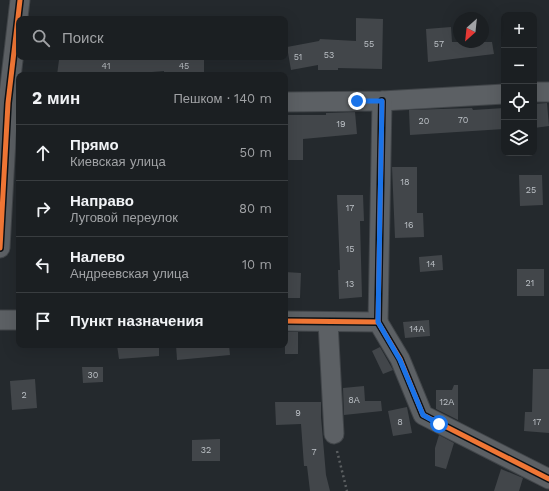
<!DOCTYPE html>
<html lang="ru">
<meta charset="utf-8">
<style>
:root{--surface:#1b1f22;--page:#282c2f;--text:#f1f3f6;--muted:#a0a2a5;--line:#393d40}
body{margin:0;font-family:"Work Sans",sans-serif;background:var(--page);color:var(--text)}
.controls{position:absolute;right:12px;top:12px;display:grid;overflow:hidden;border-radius:8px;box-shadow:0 4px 16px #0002}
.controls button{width:36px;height:36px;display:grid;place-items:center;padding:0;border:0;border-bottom:1px solid var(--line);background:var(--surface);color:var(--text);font:20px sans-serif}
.compass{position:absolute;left:453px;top:12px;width:36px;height:36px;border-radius:50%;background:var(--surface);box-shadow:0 4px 16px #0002;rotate:207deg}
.stop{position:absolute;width:12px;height:12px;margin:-9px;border:3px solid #1a73e8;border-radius:50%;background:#fff}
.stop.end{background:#1a73e8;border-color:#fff;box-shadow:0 1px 4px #0008}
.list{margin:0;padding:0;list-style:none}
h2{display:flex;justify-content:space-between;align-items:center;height:52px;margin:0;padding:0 16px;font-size:17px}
h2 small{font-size:13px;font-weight:400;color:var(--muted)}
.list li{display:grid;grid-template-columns:26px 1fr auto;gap:12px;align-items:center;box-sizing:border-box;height:56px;padding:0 16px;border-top:1px solid var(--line)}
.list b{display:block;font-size:15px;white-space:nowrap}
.list p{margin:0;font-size:13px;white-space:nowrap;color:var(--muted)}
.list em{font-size:13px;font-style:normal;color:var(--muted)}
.icon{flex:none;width:22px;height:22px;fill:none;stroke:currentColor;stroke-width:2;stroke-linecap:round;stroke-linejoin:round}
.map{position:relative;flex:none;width:549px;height:491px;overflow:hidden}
.search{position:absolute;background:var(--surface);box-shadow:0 4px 16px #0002;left:16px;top:16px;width:272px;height:44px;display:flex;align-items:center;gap:10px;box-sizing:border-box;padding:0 14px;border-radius:8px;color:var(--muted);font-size:15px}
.panel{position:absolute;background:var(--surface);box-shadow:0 4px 16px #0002;left:16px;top:72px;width:272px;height:276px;border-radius:8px}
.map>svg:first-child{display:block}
</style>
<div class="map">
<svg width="549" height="491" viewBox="0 0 549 491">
<rect width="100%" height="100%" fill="#24292d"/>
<g fill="#42464a">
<polygon points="356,18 383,19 382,69 338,68 338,70 318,70 318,65 291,70 287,47 319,41 320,39 356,41"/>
<polygon points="451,27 452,42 492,42 494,54 428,62 426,29"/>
<polygon points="97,57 204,57 204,75 164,75 164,71 116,75 57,75 59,60"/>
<polygon points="547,103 549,126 534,128 534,104"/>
<polygon points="472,108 473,110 504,108 504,129 410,135 409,110"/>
<polygon points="355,112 357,134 303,139 303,160 285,160 285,115 326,115 326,113"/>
<polygon points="392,167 417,167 417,213 423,213 424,237 395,238"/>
<polygon points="519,175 542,175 543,205 520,206"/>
<polygon points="337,195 363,195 364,221 360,221 362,297 339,299 338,270 340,270"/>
<polygon points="442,255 443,270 420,272 419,257"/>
<rect x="517" y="269" width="27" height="27"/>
<polygon points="285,272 301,273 300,298 285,298"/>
<polygon points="429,320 430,336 405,338 403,322"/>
<rect x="285" y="332" width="13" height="22"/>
<polygon points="117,345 159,345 159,356 119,359"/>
<polygon points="176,345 229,345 230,355 177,360"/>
<polygon points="380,347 393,370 383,374 372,351"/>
<polygon points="82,367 103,367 103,382 83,383"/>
<polygon points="533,369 549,369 549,433 524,431 525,412 532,412"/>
<polygon points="35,379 37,408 12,410 10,381"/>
<polygon points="454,385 458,385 458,420 436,409 436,390 452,390"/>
<polygon points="364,386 365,401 381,401 382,411 344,415 343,388"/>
<polygon points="275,402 321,402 321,417 326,475 330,491 310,491 307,466 304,466 301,424 276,425"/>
<polygon points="407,407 412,433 393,436 388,411"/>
<polygon points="439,435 454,443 446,469 435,466 435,448"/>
<polygon points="220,439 220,461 192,461 192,440"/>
<polygon points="501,469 523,478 519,491 494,491"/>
</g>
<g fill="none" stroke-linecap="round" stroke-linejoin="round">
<defs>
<g id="street">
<polyline points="534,92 549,92"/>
<polyline points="285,102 382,101 504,94"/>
<polyline points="0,248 8,103 20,0"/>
<polyline points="0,320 19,320"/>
<polyline points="285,321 378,322 400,359 423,415 549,479"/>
<polyline points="328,322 334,434"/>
<polyline points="378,322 382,101"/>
</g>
</defs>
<use href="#street" stroke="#414549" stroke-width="21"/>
<polyline stroke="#5b5f61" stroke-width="2.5" stroke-dasharray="2 3" stroke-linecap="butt" points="337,451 347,491"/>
<use href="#street" stroke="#5c6064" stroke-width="19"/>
<defs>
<g id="cycleway">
<polyline points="0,248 8,103 20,0"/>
<polyline points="285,321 378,322 400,359 423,415 549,479"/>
<polyline points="378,322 382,101"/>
</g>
</defs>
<use href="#cycleway" stroke="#0d1115" stroke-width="8"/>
<use href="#cycleway" stroke="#f07635" stroke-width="5"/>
</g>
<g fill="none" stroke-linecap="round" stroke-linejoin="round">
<polyline stroke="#1a73e8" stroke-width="5" points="357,101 382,101 378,322 400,360 423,415 439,424"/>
</g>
<g text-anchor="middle" stroke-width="3" stroke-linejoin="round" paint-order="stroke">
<g font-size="9" fill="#bdc2c7">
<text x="369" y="47">55</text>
<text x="439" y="47">57</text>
<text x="329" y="58">53</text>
<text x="298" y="60">51</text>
<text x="106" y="69">41</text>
<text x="184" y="69">45</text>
<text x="463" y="123">70</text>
<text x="424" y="124">20</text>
<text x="341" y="127">19</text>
<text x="405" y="185">18</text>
<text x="531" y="193">25</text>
<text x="350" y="211">17</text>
<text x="409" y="228">16</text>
<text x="350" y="252">15</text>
<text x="431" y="267">14</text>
<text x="530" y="286">21</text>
<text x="350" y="287">13</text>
<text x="417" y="332">14А</text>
<text x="93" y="378">30</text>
<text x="24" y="398">2</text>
<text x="354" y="403">8А</text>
<text x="447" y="405">12А</text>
<text x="298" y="416">9</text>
<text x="400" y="425">8</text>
<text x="537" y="425">17</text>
<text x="206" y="453">32</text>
<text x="314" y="455">7</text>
</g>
</g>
</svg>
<div class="controls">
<button>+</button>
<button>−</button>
<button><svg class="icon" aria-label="locate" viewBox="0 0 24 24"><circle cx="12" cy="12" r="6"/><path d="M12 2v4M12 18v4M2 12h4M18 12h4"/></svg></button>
<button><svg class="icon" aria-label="layers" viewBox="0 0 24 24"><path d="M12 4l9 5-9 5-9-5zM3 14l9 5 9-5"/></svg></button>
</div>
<svg class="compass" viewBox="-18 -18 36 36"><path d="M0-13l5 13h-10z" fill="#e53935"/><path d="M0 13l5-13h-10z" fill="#a0a2a5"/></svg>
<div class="stop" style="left:439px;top:424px"></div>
<div class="stop end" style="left:357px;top:101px"></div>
<div class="search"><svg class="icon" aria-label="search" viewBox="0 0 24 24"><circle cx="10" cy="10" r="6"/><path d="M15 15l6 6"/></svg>Поиск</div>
<section class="panel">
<h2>2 мин<small>Пешком · 140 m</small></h2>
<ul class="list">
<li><svg class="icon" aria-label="ahead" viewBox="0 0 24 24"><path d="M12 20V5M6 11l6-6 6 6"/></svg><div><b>Прямо</b><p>Киевская улица</p></div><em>50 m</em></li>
<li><svg class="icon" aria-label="right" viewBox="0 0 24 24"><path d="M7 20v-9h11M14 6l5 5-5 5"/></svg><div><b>Направо</b><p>Луговой переулок</p></div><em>80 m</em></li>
<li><svg class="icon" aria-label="left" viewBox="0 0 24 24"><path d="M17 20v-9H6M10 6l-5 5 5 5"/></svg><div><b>Налево</b><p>Андреевская улица</p></div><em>10 m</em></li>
<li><svg class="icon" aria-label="arrive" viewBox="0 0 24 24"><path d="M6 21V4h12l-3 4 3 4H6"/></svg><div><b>Пункт назначения</b></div></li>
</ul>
</section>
</div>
